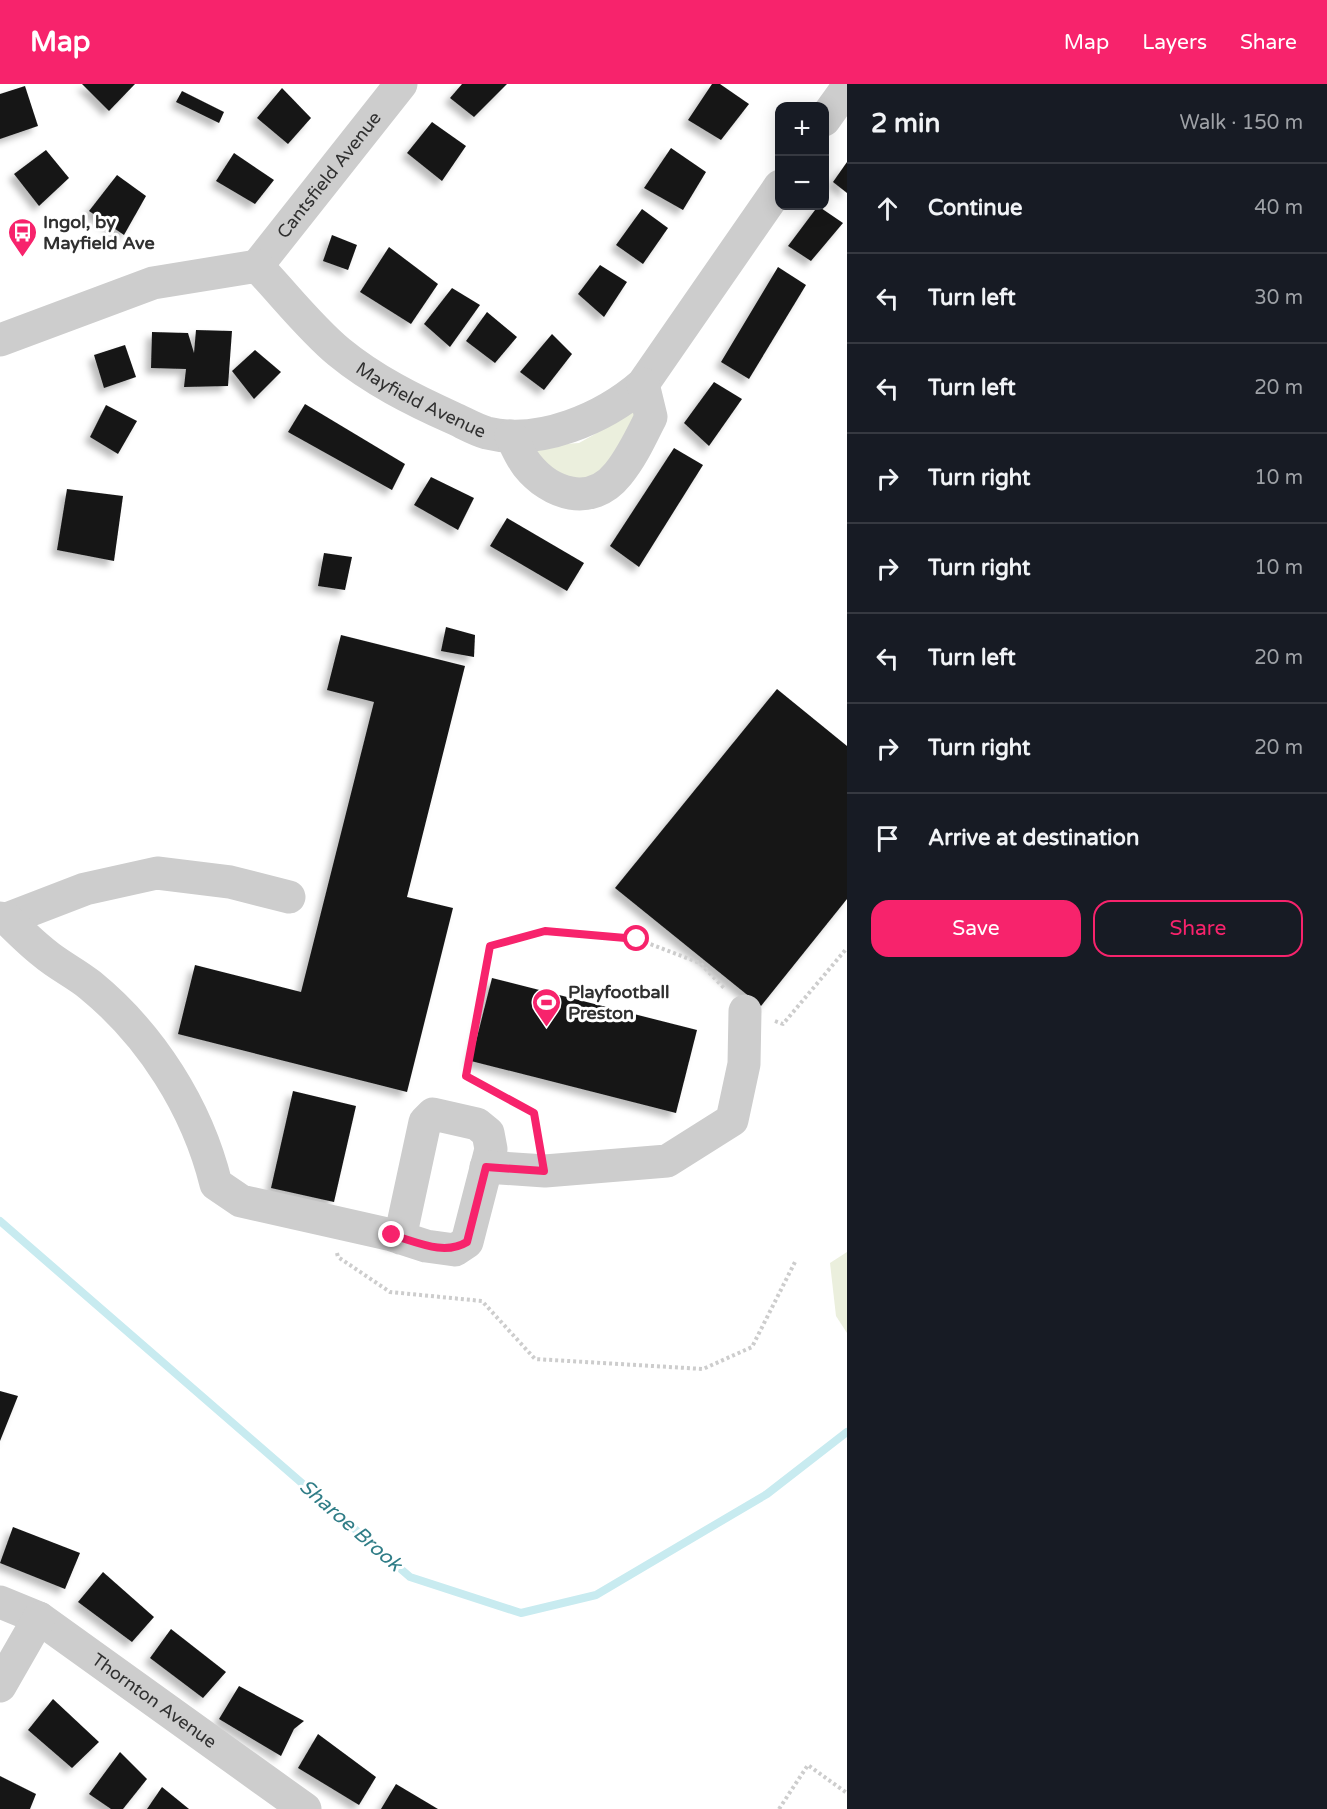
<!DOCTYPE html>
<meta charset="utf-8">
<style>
:root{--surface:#171b24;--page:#20242c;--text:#f1f3f6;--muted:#9ea1a6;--line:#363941;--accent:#f7236c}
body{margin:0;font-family:"Varela Round",sans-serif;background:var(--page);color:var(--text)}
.controls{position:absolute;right:18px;top:18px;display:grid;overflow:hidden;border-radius:12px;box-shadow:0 3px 15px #0003}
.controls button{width:54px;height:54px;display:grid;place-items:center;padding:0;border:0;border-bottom:2px solid var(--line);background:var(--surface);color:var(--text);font:30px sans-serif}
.stop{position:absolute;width:18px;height:18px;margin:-14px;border:4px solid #f7236c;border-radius:50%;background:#fff}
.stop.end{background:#f7236c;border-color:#fff;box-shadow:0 2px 6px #0008}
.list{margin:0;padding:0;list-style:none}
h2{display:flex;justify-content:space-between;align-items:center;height:78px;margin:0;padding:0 24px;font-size:26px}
h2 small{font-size:20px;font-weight:400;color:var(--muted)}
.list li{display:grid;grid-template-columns:39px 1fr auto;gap:18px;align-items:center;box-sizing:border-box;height:90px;padding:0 24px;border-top:2px solid var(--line)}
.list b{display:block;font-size:22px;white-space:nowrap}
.list em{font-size:20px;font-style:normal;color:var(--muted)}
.actions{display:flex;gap:12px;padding:18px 24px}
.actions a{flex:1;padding:14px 0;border:2px solid var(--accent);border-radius:18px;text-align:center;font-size:21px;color:var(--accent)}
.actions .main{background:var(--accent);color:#fff}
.icon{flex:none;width:33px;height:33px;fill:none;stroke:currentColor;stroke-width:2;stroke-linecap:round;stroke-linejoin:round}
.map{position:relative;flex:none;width:847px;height:1725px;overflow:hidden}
header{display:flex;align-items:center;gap:36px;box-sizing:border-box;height:84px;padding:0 30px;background:var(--accent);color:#fff}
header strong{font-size:28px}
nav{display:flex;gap:33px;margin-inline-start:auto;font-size:21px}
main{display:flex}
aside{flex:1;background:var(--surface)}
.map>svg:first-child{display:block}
</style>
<header>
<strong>Map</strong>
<nav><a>Map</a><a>Layers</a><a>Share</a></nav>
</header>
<main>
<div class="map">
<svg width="847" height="1725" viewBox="0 0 847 1725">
<defs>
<filter id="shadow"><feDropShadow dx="-5.5" dy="5.5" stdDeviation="3" flood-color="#0004"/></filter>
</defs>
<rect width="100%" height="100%" fill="#fff"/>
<g fill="#ebefdd">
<polygon points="632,323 639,328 604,387 573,402 537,378 538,362 579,359 604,345"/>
<polygon points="847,1168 847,1249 836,1232 830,1179"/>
</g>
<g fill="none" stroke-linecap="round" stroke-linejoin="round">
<polyline stroke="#c8ebf0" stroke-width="8" points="0,1137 410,1493 521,1529 596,1511 767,1410 847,1348"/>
</g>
<g fill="#171717" filter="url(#shadow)">
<polygon points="82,0 135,0 109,27"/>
<polygon points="462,0 507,0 474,33 450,14"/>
<polygon points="712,0 720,0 749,20 721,56 688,36"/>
<polygon points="25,2 38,42 0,55 0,10"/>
<polygon points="282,4 311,34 288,60 257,34"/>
<polygon points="182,7 224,28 219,39 176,18"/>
<polygon points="432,38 466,62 442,97 407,69"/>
<polygon points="671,64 706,88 683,126 644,104"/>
<polygon points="46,66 69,94 39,122 14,90"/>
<polygon points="234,69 274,96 255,120 216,97"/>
<polygon points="847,78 847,109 833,98"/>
<polygon points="117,91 146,112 124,151 89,127"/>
<polygon points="818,122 843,139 811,177 788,162"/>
<polygon points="642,125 668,144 643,180 616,161"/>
<polygon points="332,151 357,161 348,186 323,177"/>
<polygon points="389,163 438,200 411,240 360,208"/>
<polygon points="600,181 627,198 604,233 578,210"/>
<polygon points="778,183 806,201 749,295 721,278"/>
<polygon points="452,204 480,221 450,263 424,240"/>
<polygon points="487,228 517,253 495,279 466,257"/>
<polygon points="196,246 232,247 228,302 184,303 186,285 151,284 152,248 188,249 194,269"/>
<polygon points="552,250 572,270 544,306 520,288"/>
<polygon points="125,261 136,293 104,304 94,271"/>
<polygon points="255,266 281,288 254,315 232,287"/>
<polygon points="714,298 742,315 709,362 684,339"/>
<polygon points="305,320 405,380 392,406 288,348"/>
<polygon points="106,321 137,337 118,370 90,353"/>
<polygon points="674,364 703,381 639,483 610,462"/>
<polygon points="431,393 474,414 458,446 414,421"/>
<polygon points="67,405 123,412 114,477 57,466"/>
<polygon points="507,434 584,479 567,507 490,462"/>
<polygon points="324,469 352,473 345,506 318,502"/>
<polygon points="446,543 475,551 474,573 441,567"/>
<polygon points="341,551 465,582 407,813 453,824 407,1008 178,950 195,881 301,908 374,618 327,606"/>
<polygon points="777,605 847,662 847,815 761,922 615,804"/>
<polygon points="492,894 697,946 676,1029 471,977"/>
<polygon points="293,1007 356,1022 334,1118 271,1104"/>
<polygon points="0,1307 18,1312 0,1357"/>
<polygon points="13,1443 80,1469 65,1505 0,1479"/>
<polygon points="103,1488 154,1533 132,1558 78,1518"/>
<polygon points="171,1545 226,1588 203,1614 150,1574"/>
<polygon points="239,1602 304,1637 294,1645 281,1672 219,1635"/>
<polygon points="53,1615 99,1658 72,1684 28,1646"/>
<polygon points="318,1650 376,1693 359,1721 298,1684"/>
<polygon points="120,1668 147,1695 123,1725 111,1725 89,1710"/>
<polygon points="0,1692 36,1710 30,1725 0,1725"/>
<polygon points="396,1700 438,1725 381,1725"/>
<polygon points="162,1703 189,1725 147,1725"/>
</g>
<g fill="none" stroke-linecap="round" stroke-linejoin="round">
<g stroke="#cdcdcd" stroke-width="4" stroke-dasharray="3 3" stroke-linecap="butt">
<polyline points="775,937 783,940 847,864"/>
<polyline points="539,1057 534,1029 466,992 490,862 545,847 637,855 700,879 725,905"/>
<polyline points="337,1169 338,1173 390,1208 482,1217 535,1275 703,1285 752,1263 796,1176"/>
<polyline points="779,1725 808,1681 847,1709"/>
</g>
<g stroke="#cdcdcd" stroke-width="33">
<polyline points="824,36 847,4"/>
<path id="s1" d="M 257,182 L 401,0"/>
<path id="s2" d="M 0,256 L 153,199 L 257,182 C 283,209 310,244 339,268 C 373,296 413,316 453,334 C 464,339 476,346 487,349 C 540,362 604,334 643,300 L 780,102"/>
<path d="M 511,352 C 516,361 520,372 527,381 C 550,410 591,424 618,390 C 632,373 641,353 651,333 L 643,300"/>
<polyline points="0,834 7,835 85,805 157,789 230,798 289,813"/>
<path d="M 7,835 C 19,847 31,859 44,869 C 58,881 75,889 90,901 C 151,951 197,1023 216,1100 L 241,1117 L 392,1151 L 426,1162 L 455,1166 L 467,1158 L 491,1065 L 488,1049 L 477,1040 L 433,1030 L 425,1038 L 400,1154"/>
<polyline points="486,1083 545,1087 667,1077 732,1036 744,980 745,927"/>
<path id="s3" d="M 0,1518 L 39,1534 L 305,1725"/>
<polyline points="0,1602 39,1534"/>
</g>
</g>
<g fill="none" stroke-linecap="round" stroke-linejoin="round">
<path stroke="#f7236c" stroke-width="8" d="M 392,1151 C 417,1158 444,1172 467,1158 L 486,1083 L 544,1087 L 534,1029 L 466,992 L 490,862 L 545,847 L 637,855"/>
</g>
<defs>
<symbol id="bus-pin" viewBox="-11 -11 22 30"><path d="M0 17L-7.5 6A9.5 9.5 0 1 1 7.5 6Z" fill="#f7236c" stroke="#fff"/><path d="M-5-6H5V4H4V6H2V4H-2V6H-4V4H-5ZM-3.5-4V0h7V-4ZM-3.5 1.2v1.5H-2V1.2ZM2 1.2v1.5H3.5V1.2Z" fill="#fff"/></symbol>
<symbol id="stadium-pin" viewBox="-11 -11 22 30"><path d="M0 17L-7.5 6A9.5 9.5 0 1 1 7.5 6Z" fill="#f7236c" stroke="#fff"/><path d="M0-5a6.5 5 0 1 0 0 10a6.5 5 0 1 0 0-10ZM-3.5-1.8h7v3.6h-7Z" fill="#fff"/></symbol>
</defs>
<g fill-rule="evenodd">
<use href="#bus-pin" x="6" y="132" width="33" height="45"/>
<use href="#stadium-pin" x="530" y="902" width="33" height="45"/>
</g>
<g text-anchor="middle" stroke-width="6" stroke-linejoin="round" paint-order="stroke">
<g font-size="18" fill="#303030" stroke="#fff">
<text dy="6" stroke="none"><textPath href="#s1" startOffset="116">Cantsfield Avenue</textPath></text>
<text dy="6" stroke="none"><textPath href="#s2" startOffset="483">Mayfield Avenue</textPath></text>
<text dy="6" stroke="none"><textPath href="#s3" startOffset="184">Thornton Avenue</textPath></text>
</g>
<g font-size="18" font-weight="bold" fill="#303030" stroke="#fff" text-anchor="start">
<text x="43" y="144">Ingol, by<tspan x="43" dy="21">Mayfield Ave</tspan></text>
<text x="568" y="914">Playfootball<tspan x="568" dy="21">Preston</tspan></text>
</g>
<g font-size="20" font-style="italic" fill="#307d87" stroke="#fff">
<text transform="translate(351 1441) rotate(41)" y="7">Sharoe Brook</text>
</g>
</g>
</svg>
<div class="controls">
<button>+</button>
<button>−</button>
</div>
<div class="stop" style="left:637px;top:855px"></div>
<div class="stop end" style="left:392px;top:1151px"></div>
</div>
<aside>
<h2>2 min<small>Walk · 150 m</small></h2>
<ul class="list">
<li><svg class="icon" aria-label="ahead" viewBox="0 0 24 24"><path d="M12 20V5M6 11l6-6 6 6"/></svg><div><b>Continue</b></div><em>40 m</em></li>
<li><svg class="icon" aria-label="left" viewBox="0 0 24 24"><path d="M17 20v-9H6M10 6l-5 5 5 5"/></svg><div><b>Turn left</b></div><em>30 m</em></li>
<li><svg class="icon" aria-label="left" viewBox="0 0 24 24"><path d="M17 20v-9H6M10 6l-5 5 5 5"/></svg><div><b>Turn left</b></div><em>20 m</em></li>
<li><svg class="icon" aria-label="right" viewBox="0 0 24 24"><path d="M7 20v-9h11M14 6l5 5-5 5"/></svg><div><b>Turn right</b></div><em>10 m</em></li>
<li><svg class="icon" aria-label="right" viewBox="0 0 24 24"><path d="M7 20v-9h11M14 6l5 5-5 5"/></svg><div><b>Turn right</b></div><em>10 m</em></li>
<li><svg class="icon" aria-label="left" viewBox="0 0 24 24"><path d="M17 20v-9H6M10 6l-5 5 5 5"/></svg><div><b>Turn left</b></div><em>20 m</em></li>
<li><svg class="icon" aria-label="right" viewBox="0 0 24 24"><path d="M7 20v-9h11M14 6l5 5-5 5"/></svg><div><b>Turn right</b></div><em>20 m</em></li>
<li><svg class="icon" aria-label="arrive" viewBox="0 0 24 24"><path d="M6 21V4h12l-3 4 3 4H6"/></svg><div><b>Arrive at destination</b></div></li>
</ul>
<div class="actions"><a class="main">Save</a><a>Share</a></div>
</aside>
</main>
